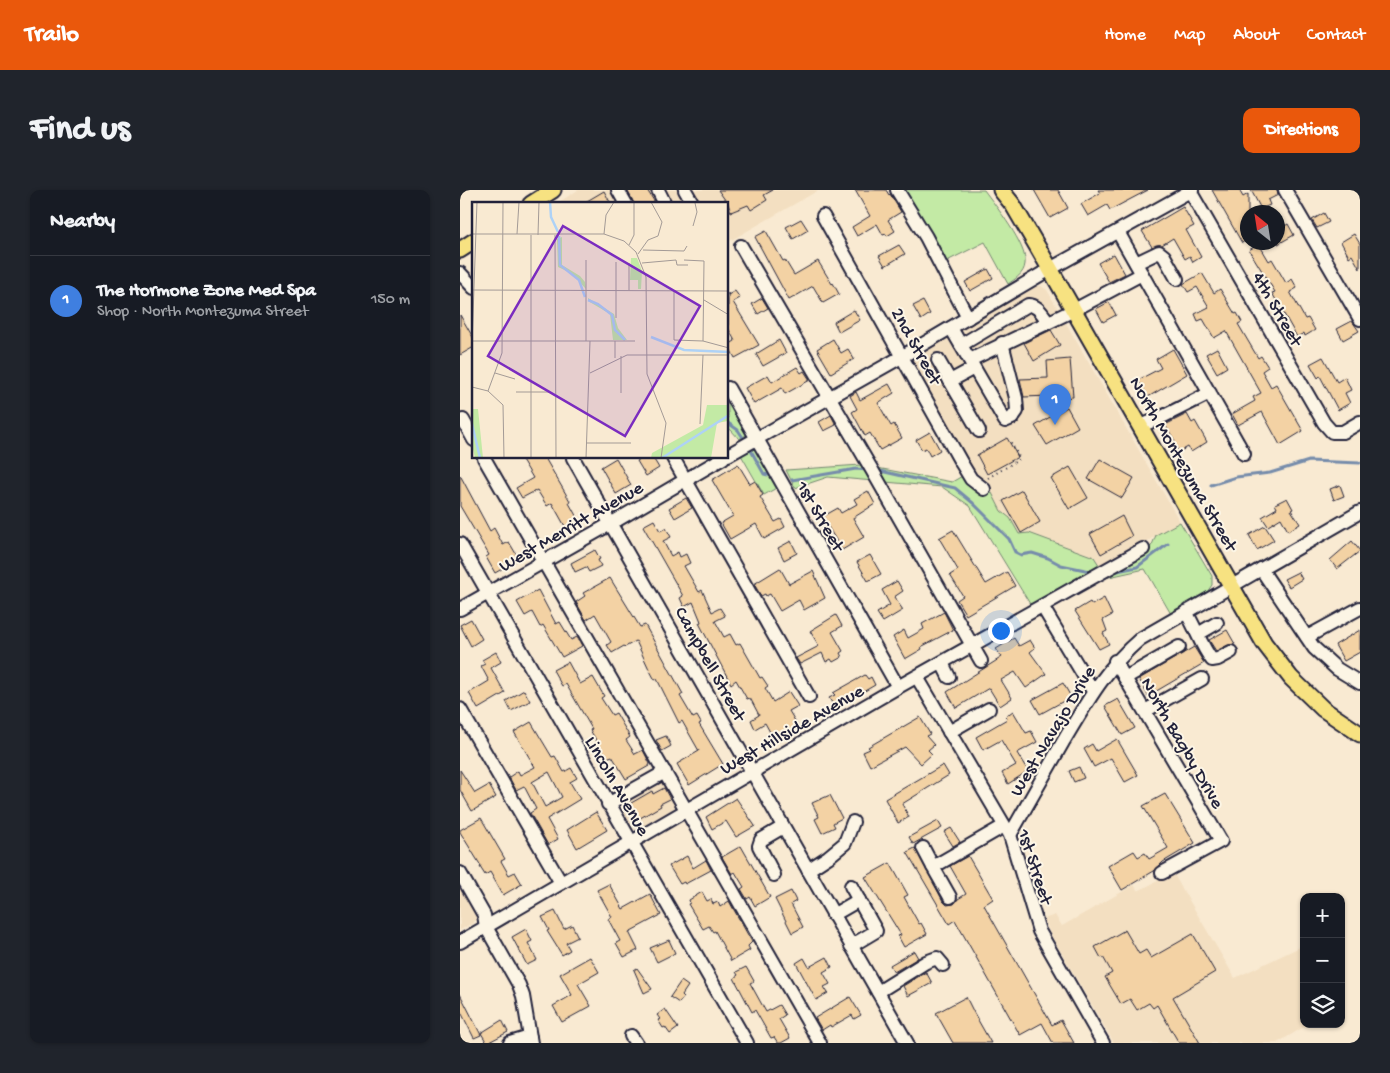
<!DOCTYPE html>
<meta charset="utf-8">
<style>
:root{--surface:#171b24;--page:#20242c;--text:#f1f3f6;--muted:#9ea1a6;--line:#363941;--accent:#ea580c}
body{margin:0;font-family:"Gochi Hand",sans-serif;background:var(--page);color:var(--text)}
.controls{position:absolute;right:15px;bottom:15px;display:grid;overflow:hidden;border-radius:10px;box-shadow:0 1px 4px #0004}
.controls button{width:45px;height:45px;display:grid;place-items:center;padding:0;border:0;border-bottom:1px solid var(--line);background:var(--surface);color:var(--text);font:25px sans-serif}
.compass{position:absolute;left:780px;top:15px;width:45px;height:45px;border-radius:50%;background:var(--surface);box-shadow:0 1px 4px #0004;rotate:330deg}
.you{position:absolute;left:540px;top:440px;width:18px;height:18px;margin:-12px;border:4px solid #fff;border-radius:50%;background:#1a73e8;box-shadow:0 0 0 8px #1a73e833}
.badge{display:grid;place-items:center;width:32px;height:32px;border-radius:50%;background:var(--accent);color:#fff;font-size:16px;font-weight:700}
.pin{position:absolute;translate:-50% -41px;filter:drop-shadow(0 1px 2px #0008)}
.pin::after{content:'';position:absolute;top:26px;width:18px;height:15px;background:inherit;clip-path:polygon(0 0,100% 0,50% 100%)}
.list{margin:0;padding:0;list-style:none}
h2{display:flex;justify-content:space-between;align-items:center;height:65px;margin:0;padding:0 20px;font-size:21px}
h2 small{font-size:16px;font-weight:400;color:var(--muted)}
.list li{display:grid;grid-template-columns:32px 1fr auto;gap:15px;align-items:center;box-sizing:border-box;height:90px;padding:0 20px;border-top:1px solid var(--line)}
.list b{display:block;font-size:19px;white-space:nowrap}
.list p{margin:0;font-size:16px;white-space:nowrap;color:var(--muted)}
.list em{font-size:16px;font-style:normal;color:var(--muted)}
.icon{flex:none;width:28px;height:28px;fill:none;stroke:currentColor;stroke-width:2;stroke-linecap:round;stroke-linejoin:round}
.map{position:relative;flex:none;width:900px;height:853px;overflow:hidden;border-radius:10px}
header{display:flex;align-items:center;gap:30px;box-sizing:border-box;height:70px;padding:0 25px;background:var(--accent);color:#fff}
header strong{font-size:24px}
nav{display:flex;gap:28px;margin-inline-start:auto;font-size:18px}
.intro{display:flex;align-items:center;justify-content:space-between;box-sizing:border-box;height:120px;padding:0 30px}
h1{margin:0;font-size:35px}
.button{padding:12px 22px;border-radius:10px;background:var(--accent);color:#fff;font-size:18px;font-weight:700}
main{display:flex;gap:30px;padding:0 30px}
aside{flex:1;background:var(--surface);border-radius:10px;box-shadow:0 1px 4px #0004}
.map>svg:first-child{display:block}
</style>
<header>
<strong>Trailo</strong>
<nav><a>Home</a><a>Map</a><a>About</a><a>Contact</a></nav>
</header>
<div class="intro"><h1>Find us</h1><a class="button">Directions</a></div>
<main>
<aside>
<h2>Nearby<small></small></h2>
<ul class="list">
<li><span class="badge" style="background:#3f7fe0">1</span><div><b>The Hormone Zone Med Spa</b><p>Shop · North Montezuma Street</p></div><em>150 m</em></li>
</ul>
</aside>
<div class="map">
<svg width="900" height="853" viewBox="0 0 900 853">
<rect width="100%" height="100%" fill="#f9ead2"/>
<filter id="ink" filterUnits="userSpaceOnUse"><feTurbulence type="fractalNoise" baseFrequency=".02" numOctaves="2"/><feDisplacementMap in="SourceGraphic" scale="10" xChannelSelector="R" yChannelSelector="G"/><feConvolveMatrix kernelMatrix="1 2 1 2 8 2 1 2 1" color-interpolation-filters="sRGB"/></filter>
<g filter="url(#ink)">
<g fill="#f3dfc1">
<polygon points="118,0 359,0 268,52 268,14 96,14"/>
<polygon points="573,96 581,96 587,100 720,332 641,378 634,367 569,343 559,344 550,328 541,321 526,293 518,287 451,172 451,167"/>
<polygon points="207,574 228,610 180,638 172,636 153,605"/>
<polygon points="713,683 775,788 844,755 844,834 849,834 817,853 654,853 590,743 584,729 595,725 602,736 674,695 678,701"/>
<polygon points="0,695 16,723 16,729 13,733 0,740"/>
</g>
<g fill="#c3eaa5" stroke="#728670">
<path d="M 445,0 L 524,0 C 535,15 568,56 565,74 C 564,84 555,89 548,94 L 525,52 L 485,72 Z"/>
<polygon points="268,210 290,243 279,249 271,240 268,238"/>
<polygon points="297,255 320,296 304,305 281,265"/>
<polygon points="401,275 492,292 504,285 527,304 532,303 541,321 550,328 559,344 569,343 634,367 641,378 582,413 570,414 510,316 482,297 368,287 335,298 326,280"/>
<polygon points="720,332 752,386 752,395 747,402 711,424 685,379 640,389 684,364 692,355 696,345"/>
</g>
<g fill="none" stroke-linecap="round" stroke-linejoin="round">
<g stroke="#768cab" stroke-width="3">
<polyline points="10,59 14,66"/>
<polyline points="268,233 278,240 286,252"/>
<polyline points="289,257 304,284 312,286"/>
<polyline points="416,280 495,298 513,313 549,349 555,362 561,365 572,363 588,368 601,375 635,382"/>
<polyline points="332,290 396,279 408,280"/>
<polyline points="751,295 776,287 810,283 849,271 900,273"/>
<polyline points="653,382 677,377 708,354"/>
</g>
</g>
<g fill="#f3d2a4" stroke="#22223b" fill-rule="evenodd">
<polygon points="167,0 187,0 196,14 174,14"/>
<polygon points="258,0 313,0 304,5 307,10 291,20 288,15 271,22 268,14"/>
<polygon points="395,0 426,0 429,5 430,4 441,22 428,30 435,41 427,46 426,44 423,45 417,34 397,46 392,37 410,26"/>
<polygon points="574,0 598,0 608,18 590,28"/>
<polygon points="638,0 688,0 650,20 647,15 628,26 621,14 640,3"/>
<polygon points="752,0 779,0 783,7 788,4 788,49 782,53"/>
<polygon points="791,0 817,0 818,5 808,10 810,15 801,19"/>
<polygon points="144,1 151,14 122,14"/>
<polygon points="723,17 734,36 726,40 741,67 733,72 730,66 725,69 713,48 702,55 692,57 682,41"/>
<polygon points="864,23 869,32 857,38 852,30"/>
<polygon points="341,29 348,40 333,49 326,37"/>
<polygon points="828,34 834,45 818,54 818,40"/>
<polygon points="306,41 323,71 325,70 334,85 358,71 372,94 373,93 379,104 363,113 353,96 329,110 295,47"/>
<polygon points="894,44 900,54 900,79 892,65 889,67 881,52"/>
<polygon points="799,54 809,71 812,69 826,93 832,89 837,98 830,102 845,129 848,128 855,140 845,146 844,143 837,147 812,103 815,102 789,60"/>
<polygon points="439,55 445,64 425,76 419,66"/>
<polygon points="654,64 665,84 649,92 638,73"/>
<polygon points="528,79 533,88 510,101 505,92"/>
<polygon points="742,83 754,103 760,99 775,124 777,123 782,132 778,134 798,168 801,166 808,177 802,181 811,197 816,194 843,241 820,255 802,222 778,235 772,224 795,211 793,207 801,203 766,141 754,148 743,129 738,131 735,124 749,117 737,97 728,102 723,94"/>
<polygon points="275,101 280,108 273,112 299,155 275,168 268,155 275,151 268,138 268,103 268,105"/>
<polygon points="302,108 308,118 298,124 292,114"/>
<polygon points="463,111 470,124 461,130 453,116"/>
<polygon points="649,112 656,125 643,132 636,119"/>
<polygon points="394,120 400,130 379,142 374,132"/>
<polygon points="0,125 14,149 14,157 0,165"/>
<polygon points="892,131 899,141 883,150 877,139"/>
<polygon points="591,140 600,155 574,171 564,153"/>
<polygon points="373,149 381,163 388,159 394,169 371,183 357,159"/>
<polygon points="319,150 326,163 303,176 296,164"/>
<polygon points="757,158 767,177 757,183 746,164"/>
<polygon points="713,159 727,184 688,207 678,190 701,178 696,169"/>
<polygon points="863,167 877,192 885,187 891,200 885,203 890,213 878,220 860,186 858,188 850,174"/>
<polygon points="610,169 613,207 590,210 590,206 564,207 560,189 588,188 587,171"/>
<polygon points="337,177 341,183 344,181 350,190 325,204 322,198 294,214 285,198 308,185 312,192"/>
<polygon points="429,194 434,203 418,213 431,236 434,234 442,248 420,260 410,243 405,246 392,222 397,219 390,206 396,202 400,210"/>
<polygon points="607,217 618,237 587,255 575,236"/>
<polygon points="727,224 732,233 735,231 747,252 731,262 728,257 719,262 713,252 715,251 705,235"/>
<polygon points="371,225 376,235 364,241 359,232"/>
<polygon points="470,242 480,260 470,266 466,258 462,260 456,250"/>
<polygon points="547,248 558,267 527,284 517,265"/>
<polygon points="61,268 85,268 110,311 109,313 119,331 106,338 92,313 87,316 77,300 62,308 56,298 73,288"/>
<polygon points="156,268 171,295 156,304 141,277"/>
<polygon points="182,268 193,268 199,278 186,286 177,271"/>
<polygon points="640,269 674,288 662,308 628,289"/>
<polygon points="278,274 290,294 295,291 303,305 300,307 315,332 321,329 325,337 304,349 296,334 270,349 261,333 273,326 252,290"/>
<polygon points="610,277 628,308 609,319 591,288"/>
<polygon points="0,285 30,341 34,338 43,355 49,352 59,369 35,383 26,367 29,365 0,316"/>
<polygon points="880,295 884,306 874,310 870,299"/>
<polygon points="562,300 580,332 561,343 543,311"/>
<polygon points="408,301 415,314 393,328 404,347 382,360 362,327 378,318 381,323 397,314 394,309"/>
<polygon points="226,308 232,318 215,328 209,318"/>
<polygon points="827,308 833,319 831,320 840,334 828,341 821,328 808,336 802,327 817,318 815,314"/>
<polygon points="662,326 672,346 641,364 630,344"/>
<polygon points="194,330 200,341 206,338 211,347 203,351 211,366 218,362 220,367 226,364 230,373 224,376 239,402 242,400 252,422 260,418 265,426 255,431 264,447 270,444 276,455 280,453 300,488 302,487 308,496 305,498 313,512 329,502 338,516 329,521 340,539 316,553 305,533 295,539 291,530 299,525 290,508 287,509 276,490 271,494 239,433 241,432 240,429 233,412 224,417 220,408 223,406 183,336"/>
<polygon points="805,336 814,350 797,360 789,345"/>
<polygon points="493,340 526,394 547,382 555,396 506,425 497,410 503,406 490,385 498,380 479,348"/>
<polygon points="331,351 337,363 324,370 318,358"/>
<polygon points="892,351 900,361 877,379 870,370"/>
<polygon points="135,360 140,369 138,370 141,376 129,382 126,377 115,382 111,373"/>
<polygon points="410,365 421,384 408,391 397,372"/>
<polygon points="320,378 329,394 353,381 365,408 344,420 339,410 320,421 310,404 306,406 305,404 301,406 294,394"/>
<polygon points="838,382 842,389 829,397 824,389"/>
<polygon points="150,388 180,437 185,435 223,504 220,506 233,528 237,526 241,533 239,534 263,574 229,595 217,574 239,561 222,531 219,533 197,489 195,490 189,479 176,451 165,457 164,456 152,463 147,455 151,452 135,424 126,430 116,412 125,406 123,403"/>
<polygon points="437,391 443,401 434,407 443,420 423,432 417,423 430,415 422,400"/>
<polygon points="78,400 96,434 100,432 111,450 117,447 122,456 102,467 83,435 80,437 72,422 65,426 57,412"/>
<polygon points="644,408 652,425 643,430 647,441 643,443 649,454 639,459 615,421 630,412 632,415"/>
<polygon points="484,422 493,440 461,457 462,459 445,469 433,447 444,440 448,448 464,439 462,434"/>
<polygon points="376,425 382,436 372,442 383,461 380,463 382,467 373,472 371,469 366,472 362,463 340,474 336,468 359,456 350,441"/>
<polygon points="11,429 22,449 11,456 0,435"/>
<polygon points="767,440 775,454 768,455 756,461 749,450"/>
<polygon points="900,440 900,462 884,471 875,455"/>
<polygon points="554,448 559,456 570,450 575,458 570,462 586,484 566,498 555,482 541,490 552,508 540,516 529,498 496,518 487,502 542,467 536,459"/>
<polygon points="734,457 744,473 688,506 679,489"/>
<polygon points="36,462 41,472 31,478 45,503 18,519 9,503 29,491 21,476 25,474 22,470"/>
<polygon points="108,472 120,494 133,487 144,506 141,508 152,525 156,523 170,547 166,550 175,564 183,560 190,574 189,576 166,589 152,566 147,568 130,540 132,539 106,494 102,496 93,480"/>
<polygon points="405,485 408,489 411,487 415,495 384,513 382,511 374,516 369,508 375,505 373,503"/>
<polygon points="603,493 611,507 580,524 572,510"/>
<polygon points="64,500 70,511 51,521 46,511"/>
<polygon points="658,509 675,538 662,545 645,516"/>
<polygon points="553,521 566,543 571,541 577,552 557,563 568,581 548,594 542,583 556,575 541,550 523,560 516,547 547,529 546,526"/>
<polygon points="460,527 470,544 466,546 474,555 468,560 472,564 461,574 445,557 410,576 403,562 410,559 408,557"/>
<path d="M 71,532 L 92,567 L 95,566 L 104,582 L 111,578 L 117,588 L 110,592 L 120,609 L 87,629 L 98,649 L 88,655 L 70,623 L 76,619 L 64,596 L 56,600 L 49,587 L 58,581 L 60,585 L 75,577 L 54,542 ZM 89,582 L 102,607 L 85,617 L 72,592 Z"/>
<polygon points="206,546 211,556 202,561 196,550"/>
<polygon points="657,549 678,585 665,592 651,568 634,577 624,559 632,554 636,561"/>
<polygon points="483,575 489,585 442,614 449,627 438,633 425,609"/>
<polygon points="619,577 624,588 614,592 609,581"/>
<polygon points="0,580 15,603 29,595 36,607 12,621 0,600"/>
<polygon points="204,598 210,609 200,614 201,616 175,631 166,616 192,601 193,604"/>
<polygon points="705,604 735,653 703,672 694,681 662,700 648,676 674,661 678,667 685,663 689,669 708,658 683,616"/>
<polygon points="370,605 382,628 373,633 375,637 362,643 355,629 359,627 352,613"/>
<polygon points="276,608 295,636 276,647 266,631 252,639 246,627"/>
<polygon points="136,622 147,640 117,658 107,640"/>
<polygon points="21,628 45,669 41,671 49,685 55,682 62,694 43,705 30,682 25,685 20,677 21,676 0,642 0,640"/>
<polygon points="478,631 482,638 453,654 449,647"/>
<polygon points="491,638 500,652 493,656 484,642"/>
<polygon points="281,656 310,707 295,716 290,707 287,709 281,699 284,697 275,682 272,684 262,667"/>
<polygon points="455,658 483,711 487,715 494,714 498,709 506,704 490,676 508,666 533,709 524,715 537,738 592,835 601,830 614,853 593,853 582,833 560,845 495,730 489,734 447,662"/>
<polygon points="227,666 233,678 246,670 251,680 225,694 224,692 220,694 209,676"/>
<polygon points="430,673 448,705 444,707 459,734 461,733 467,744 444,757 438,746 441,745 405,687"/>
<polygon points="149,694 163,719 190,704 201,725 169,742 178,760 164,767 156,753 160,751 148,729 152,727 137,700"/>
<polygon points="331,701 336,711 331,714 343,737 332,743 315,709"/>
<polygon points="242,702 247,711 251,709 253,714 258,712 260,717 269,711 292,752 288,756 290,760 271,771 255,741 253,742 249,736 243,739 228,714 230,713 229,710"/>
<polygon points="95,721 104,739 112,735 118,747 106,753 110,760 102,765 87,741 89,740 82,727"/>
<polygon points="66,739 72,751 68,753 77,770 67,775 52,747"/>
<polygon points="665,740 679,764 686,760 691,768 733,744 755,782 713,807 740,853 719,853 697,815 693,818 689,813 677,820 670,809 661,814 645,787 652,783 643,767 641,768 635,757"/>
<polygon points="209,750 215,763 197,772 190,758"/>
<polygon points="454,761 458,768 434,782 430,775"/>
<polygon points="130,767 139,782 118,794 131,816 102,832 93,816 112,805 100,784"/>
<polygon points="367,767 372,777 363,782 370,794 364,797 368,803 356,810 336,773 344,768 349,777"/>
<polygon points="286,777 294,791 290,793 306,822 319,815 325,825 319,829 330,848 321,853 318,853 314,847 311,848 295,820 292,822 274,788 278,785 276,782"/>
<polygon points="177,778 192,799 184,803 174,780"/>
<polygon points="466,782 472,793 448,806 443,796"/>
<polygon points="221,791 228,796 222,805 224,807 219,813 210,807"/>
<polygon points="0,804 21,845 14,848 0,820"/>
<polygon points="390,807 401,825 394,829 392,825 371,837 370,835 362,840 355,828"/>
<polygon points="506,807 514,823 531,853 493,853 476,823"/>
<polygon points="205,819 218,838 210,844 205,837 203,838 198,830 200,829 197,825"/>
<polygon points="42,830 48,842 27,853 21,843"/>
</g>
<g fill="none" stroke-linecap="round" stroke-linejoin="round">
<defs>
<g id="minor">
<polyline points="158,0 166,14"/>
<polyline points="198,0 205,14"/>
<polyline points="225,0 233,14"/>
<polyline points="437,0 466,47 508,128"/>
<polyline points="825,0 900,129"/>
<polyline points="730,1 864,233 872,242 883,242 900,232"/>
<polyline points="363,26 502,274 511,289 524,299"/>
<polyline points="658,42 784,264"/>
<polyline points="281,56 412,280 521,471"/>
<polyline points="676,73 699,62 704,66 717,89"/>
<polyline points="0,83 14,98"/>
<polyline points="491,138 545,231 552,228 557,221 556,208 542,153"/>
<path d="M 501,155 L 568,115 C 578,115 582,124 588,131"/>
<polyline points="478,170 519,241"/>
<polyline points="510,170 614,120 682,84"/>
<polyline points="490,191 514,178"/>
<polyline points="268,198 438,497"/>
<polyline points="3,230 14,250"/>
<polyline points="681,236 704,226 750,203"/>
<polyline points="268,265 443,166 590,79 732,0"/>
<polyline points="24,268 360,853"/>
<polyline points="113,268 447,853"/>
<polyline points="213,268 349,507"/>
<polyline points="0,354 287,853"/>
<polyline points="801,379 854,458 877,479 900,493"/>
<polyline points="582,416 633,501"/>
<polyline points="0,419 152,333 263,268"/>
<path d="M 726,422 C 736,438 741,456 752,470 L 758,469 L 771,462"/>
<polyline points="738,444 757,433"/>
<polyline points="847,447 900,418"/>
<polyline points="655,471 761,651 702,683"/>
<polyline points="482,473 489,487"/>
<polyline points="457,487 550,645 579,741 643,853"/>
<polyline points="665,488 719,457"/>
<polyline points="0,519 101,693"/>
<polyline points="685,521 742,489"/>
<polyline points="489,542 529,519"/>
<polyline points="148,614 205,582"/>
<path d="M 550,645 C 568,614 585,583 603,552 C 627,512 644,480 680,449 L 900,322"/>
<polyline points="463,658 473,677"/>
<polyline points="348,680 368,667 385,653 393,632"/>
<polyline points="0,683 24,725 26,737 59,795 63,806 71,853"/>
<polyline points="314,685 299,656 301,650 323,637"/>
<polyline points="391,696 416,741 391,756"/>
<polyline points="490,707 473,677 544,636"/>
<polyline points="373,725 399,710"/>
<polyline points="0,752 438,497 683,359"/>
<polyline points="418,802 466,772 477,768 483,775"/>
<polyline points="171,846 176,853"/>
<polyline points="50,853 70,847"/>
</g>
<g id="major">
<polyline points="541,0 553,15 577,56 804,453 831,488 863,519 900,544"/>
<polyline points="71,14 93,0"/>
<polyline points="0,60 14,51"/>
</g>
</defs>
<use href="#minor" stroke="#22223b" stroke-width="16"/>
<use href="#major" stroke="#22223b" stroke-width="19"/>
<polyline stroke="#22223b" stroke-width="2" stroke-dasharray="1 4" stroke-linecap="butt" points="528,288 560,269 550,251"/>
<use href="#minor" stroke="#fcf5e5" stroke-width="12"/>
<use href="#major" stroke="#f7e281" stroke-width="15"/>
</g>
</g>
<g text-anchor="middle" stroke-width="4" stroke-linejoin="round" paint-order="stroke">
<g font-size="19" fill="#22223b" stroke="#fcf5e5">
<text transform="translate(819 118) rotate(60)" y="7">4th Street</text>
<text transform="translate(458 155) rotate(61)" y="7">2nd Street</text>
<text transform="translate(725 273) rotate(60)" y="7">North Montezuma Street</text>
<text transform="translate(362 325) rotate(60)" y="7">1st Street</text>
<text transform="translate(110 335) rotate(-30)" y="7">West Merritt Avenue</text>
<text transform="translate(252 473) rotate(61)" y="7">Campbell Street</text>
<text transform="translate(331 538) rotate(-30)" y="7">West Hillside Avenue</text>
<text transform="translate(591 540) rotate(-59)" y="7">West Navajo Drive</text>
<text transform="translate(724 552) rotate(60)" y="7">North Bagby Drive</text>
<text transform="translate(159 595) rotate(60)" y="7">Lincoln Avenue</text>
<text transform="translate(577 676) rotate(72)" y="7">1st Street</text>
</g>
</g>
<g transform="translate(12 12)">
<rect width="256" height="256" fill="#f9ead2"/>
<path d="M 90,35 L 90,63 L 108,74 L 113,80 L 114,87 L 99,71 L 86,65 L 85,37 ZM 159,56 L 165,56 L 170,69 L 169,87 L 166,87 L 166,78 L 158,78 ZM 116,96 L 142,112 L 146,126 L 155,138 L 141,138 L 138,112 L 116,99 ZM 235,203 L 256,203 L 256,219 L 245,221 L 239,256 L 179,256 L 180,251 L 231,223 ZM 1,207 L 6,207 L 11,256 L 3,256 L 0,243 Z" fill="#c3eaa5"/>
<path fill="none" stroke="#aed2f6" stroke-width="2.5" d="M 78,0 L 79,15 L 86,30M 87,34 L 88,63 L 107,78 L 113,95M 116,98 L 126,102 L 140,113 L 143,128 L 153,138M 179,135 L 212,148 L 257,150M 0,222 L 8,256M 190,256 L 257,213"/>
<path fill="none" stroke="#a39a96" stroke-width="1" d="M 221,24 L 225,10 L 223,1M 0,32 L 132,32 L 152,39 L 164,50 L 174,75 L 175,172 L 194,221 L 189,256M 45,32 L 47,0M 132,32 L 134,13 L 142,0M 66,33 L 67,0M 83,33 L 84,256M 157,43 L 162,33 L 162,0M 171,48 L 212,49 L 215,44M 166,52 L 176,38 L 186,34 L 190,20 L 179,0M 212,58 L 232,59 L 231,139M 144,60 L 144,116M 170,61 L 204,58 L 205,63 L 216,63M 0,88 L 257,89M 157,88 L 157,61M 202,89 L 202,138 L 231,139 L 257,146M 232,98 L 257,113M 0,139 L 163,139M 114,139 L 114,58M 143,139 L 143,156M 0,143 L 5,0M 149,154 L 149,191M 23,171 L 43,177M 118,171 L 155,153 L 257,153M 0,185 L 16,189 L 31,203 L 32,256M 16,189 L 30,151 L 31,0M 44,190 L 77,190M 228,222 L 231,153M 114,241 L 159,241M 59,256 L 59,33M 114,256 L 118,139"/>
<path fill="#7b2cbf" fill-opacity="0.15" stroke="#7b2cbf" stroke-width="2.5" d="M 91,24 L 228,104 L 153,234 L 16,154 Z"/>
<rect width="256" height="256" fill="none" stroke="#22223b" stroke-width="2.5"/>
</g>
</svg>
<div class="controls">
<button>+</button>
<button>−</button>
<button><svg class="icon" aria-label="layers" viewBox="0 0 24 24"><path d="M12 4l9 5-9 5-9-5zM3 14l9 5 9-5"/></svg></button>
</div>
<svg class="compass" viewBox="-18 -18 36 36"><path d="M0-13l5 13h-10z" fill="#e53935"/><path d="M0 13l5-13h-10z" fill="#9ea1a6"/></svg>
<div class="you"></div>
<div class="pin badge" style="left:595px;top:235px;background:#3f7fe0">1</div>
</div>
</main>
